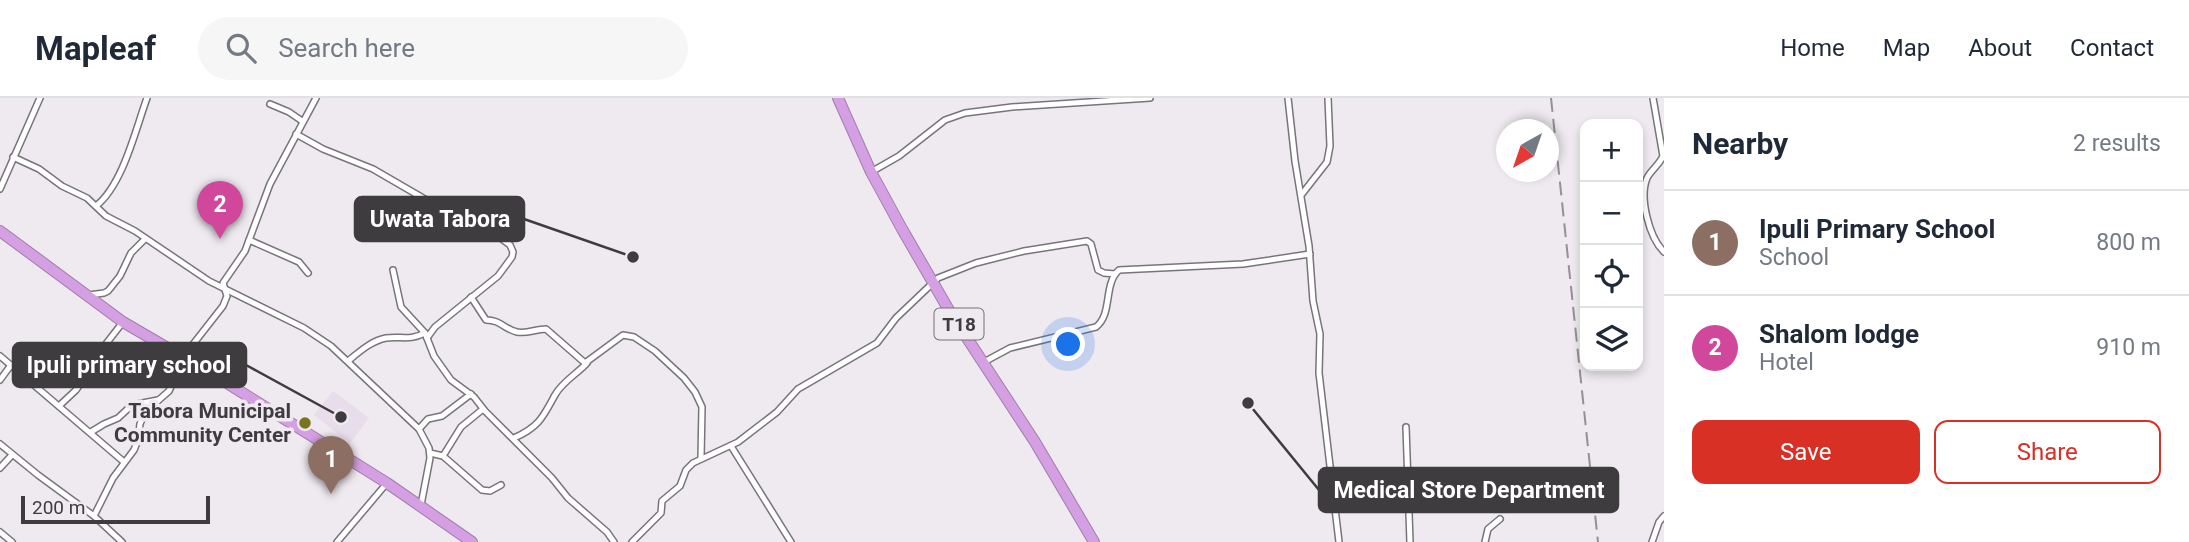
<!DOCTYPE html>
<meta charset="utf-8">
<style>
:root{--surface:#fff;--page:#f6f6f7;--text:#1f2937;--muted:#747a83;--line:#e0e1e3;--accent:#d93025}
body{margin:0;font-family:Roboto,sans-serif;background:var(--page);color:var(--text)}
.controls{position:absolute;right:21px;top:21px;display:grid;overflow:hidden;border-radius:14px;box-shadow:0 4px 10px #0003}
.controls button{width:63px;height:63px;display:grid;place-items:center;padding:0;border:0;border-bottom:2px solid var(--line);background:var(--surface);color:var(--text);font:35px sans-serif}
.compass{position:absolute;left:1496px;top:21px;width:63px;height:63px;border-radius:50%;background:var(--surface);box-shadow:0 4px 10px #0003;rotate:220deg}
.scale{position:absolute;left:21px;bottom:18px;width:189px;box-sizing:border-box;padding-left:7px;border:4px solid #3e3c3e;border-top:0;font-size:19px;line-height:24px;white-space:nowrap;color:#3e3c3e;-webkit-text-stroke:5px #efe9f0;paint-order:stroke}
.you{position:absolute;left:1069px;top:247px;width:24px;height:24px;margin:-18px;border:5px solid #fff;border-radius:50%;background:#1a73e8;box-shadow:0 0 0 10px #1a73e833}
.badge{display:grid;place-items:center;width:46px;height:46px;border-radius:50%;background:var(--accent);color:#fff;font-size:23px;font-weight:700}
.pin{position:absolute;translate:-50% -58px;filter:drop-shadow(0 2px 4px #0008)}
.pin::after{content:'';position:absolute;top:37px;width:24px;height:21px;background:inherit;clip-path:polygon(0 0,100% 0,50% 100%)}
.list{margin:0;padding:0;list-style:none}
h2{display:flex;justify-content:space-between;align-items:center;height:91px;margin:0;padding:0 28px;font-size:30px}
h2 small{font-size:23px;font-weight:400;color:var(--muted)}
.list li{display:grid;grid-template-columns:46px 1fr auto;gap:21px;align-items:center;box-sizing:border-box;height:105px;padding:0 28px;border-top:2px solid var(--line)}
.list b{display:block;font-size:26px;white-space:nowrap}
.list p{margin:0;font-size:23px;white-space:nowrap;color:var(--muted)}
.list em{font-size:23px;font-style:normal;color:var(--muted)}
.actions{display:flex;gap:14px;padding:21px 28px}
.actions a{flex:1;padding:16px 0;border:2px solid var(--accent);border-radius:14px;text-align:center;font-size:24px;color:var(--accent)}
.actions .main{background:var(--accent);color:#fff}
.icon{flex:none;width:38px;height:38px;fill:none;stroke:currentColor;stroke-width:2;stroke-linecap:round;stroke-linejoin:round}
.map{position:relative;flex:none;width:1664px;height:444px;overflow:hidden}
header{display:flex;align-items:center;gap:42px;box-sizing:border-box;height:98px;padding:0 35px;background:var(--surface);border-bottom:2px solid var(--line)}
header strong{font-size:33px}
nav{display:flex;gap:38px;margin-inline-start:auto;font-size:24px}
.search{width:490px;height:63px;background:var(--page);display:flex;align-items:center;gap:18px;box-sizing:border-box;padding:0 24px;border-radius:38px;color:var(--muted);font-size:26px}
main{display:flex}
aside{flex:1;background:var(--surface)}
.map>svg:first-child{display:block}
</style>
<header>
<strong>Mapleaf</strong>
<div class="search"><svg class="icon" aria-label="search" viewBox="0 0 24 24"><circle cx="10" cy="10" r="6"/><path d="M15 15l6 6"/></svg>Search here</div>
<nav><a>Home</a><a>Map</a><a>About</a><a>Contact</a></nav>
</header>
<main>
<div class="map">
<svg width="1664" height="444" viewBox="0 0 1664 444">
<rect width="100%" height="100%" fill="#efe9f0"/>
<polygon fill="#e8ddea" points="333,293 369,320 350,345 314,317"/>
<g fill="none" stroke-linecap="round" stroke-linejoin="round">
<defs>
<g id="street">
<polyline points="1288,0 1295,63 1309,148 1313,203 1320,236 1319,275 1339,444"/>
<path d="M 1653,0 L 1663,58 C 1660,66 1651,72 1647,80 C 1639,100 1649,139 1664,154"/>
<polyline points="270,6 289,14 302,23"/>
<polyline points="296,36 323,51 373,71 423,100 487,130 510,147 513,154 512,159 498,178 435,229 427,240"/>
<polyline points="13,59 39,71 62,88 87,100 106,118 135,133 209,183 304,230 331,248 419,331 429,350 430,360 421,407"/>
<polyline points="871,74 899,58 945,22 965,15 1012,9 1150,0"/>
<polyline points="0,91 40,0"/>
<polyline points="1302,96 1327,64 1330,48 1328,0"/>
<path d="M 96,108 C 123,87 136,30 147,0"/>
<polyline points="249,142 299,164 308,175"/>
<polyline points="393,172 401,209 425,235 434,258 451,282 474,299 485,313 552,380 568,400 607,434 614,444"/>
<polyline points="89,197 104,195 108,193 120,178 131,155 145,141"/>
<path d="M 471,199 L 486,222 C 501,222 504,231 517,234 C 527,236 536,231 546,231 L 585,265 L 623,237 L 634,239 L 655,253 L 684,280 L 695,294 L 702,309 L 701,360"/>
<polyline points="0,258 124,364"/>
<path d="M 348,263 C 359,254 371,243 386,240 C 402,238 409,243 425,235"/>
<path d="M 984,264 L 1010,250 L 1096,229 C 1113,216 1103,186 1119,172 L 1243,166 L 1310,156"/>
<polyline points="0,282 11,267"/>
<polyline points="59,308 76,292 85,279 97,271 101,262 102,251 123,224"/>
<polyline points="1406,329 1410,444"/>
<polyline points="419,331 428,321 442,318 471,296"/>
<polyline points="91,334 104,326 118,320 132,307 158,302"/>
<path d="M 514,340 C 539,329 543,319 555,297 C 562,284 578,275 587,265"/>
<polyline points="0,346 38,377 94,418 122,444"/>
<polyline points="731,348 791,444"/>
<polyline points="430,355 443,358 482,392 490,393 501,387"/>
<polyline points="443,358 461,329 483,311"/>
<polyline points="0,370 12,357"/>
<polyline points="94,418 113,380 134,352 138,342 140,326 145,314 169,293 187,254 223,208 227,198 223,185 245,153 270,86 316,0"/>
<polyline points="0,434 12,444"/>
<polyline points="337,444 387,385"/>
<polyline points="632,444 661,415 662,403 680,388 686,372 693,365 738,344 777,314 798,291 877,245 896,220 938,180 976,165 1024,153 1087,143 1091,146 1098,172 1104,175 1115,176"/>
<polyline points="1485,444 1488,431 1500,421"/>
<polyline points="1652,444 1659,424 1664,418"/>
</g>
<g id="highway">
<polyline points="838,0 871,74 902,131 950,214 1035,344 1094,444"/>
<polyline points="0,133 123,224 214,277 387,385 472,444"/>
</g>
</defs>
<use href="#street" stroke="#79747b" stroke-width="8"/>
<use href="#highway" stroke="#a07da9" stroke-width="12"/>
<use href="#street" stroke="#fff" stroke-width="5"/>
<use href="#highway" stroke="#d5a0e3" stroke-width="10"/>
<polyline stroke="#949094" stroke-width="2" stroke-dasharray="14 7" stroke-linecap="butt" points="1551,0 1598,444"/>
</g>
<circle fill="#77761d" stroke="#efe9f0" stroke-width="2.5" cx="305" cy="325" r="7"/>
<g text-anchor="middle" stroke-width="7" stroke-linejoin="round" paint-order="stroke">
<rect fill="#efe9f0" stroke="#737073" stroke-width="2" x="934.5" y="210.5" width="49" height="31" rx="5"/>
<g font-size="19" font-weight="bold" fill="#3e3c3e">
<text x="959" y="233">T18</text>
</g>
<g font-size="21" font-weight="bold" fill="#3e3c3e" stroke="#efe9f0" text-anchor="end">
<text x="291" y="320">Tabora Municipal<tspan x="291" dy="24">Community Center</tspan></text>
</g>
</g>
<path fill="none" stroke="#3e3c3e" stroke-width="2.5" d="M633 159L524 121M341 319L246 267M1248 305L1319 392"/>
<g fill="#3e3c3e" stroke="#efe9f0" stroke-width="2.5">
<circle cx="633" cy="159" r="7"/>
<circle cx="341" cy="319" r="7"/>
<circle cx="1248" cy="305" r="7"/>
</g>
<g fill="#3e3c3e" stroke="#3e3c3e" stroke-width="2.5">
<rect x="355" y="99" width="169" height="44" rx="7"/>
<rect x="13" y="245" width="233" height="44" rx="7"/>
<rect x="1319" y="370" width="299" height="44" rx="7"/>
</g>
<g font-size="23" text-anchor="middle" font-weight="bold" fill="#fff">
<text x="440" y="129">Uwata Tabora</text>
<text x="129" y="275">Ipuli primary school</text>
<text x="1469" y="400">Medical Store Department</text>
</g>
</svg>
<div class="controls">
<button>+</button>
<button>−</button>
<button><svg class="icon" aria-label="locate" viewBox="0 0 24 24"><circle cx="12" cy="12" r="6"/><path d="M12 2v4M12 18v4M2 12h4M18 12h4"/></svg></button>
<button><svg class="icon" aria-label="layers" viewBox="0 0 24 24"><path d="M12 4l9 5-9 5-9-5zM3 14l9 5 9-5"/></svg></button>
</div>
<svg class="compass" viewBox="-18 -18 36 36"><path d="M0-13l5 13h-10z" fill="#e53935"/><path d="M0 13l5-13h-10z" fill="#747a83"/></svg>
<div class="scale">200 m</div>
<div class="you"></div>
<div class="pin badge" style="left:331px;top:396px;background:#8d6e63">1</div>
<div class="pin badge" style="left:220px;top:141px;background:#d1479c">2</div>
</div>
<aside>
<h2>Nearby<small>2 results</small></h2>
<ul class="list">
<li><span class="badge" style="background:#8d6e63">1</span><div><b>Ipuli Primary School</b><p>School</p></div><em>800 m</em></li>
<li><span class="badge" style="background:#d1479c">2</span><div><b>Shalom lodge</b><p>Hotel</p></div><em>910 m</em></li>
</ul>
<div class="actions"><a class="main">Save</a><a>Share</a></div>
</aside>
</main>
